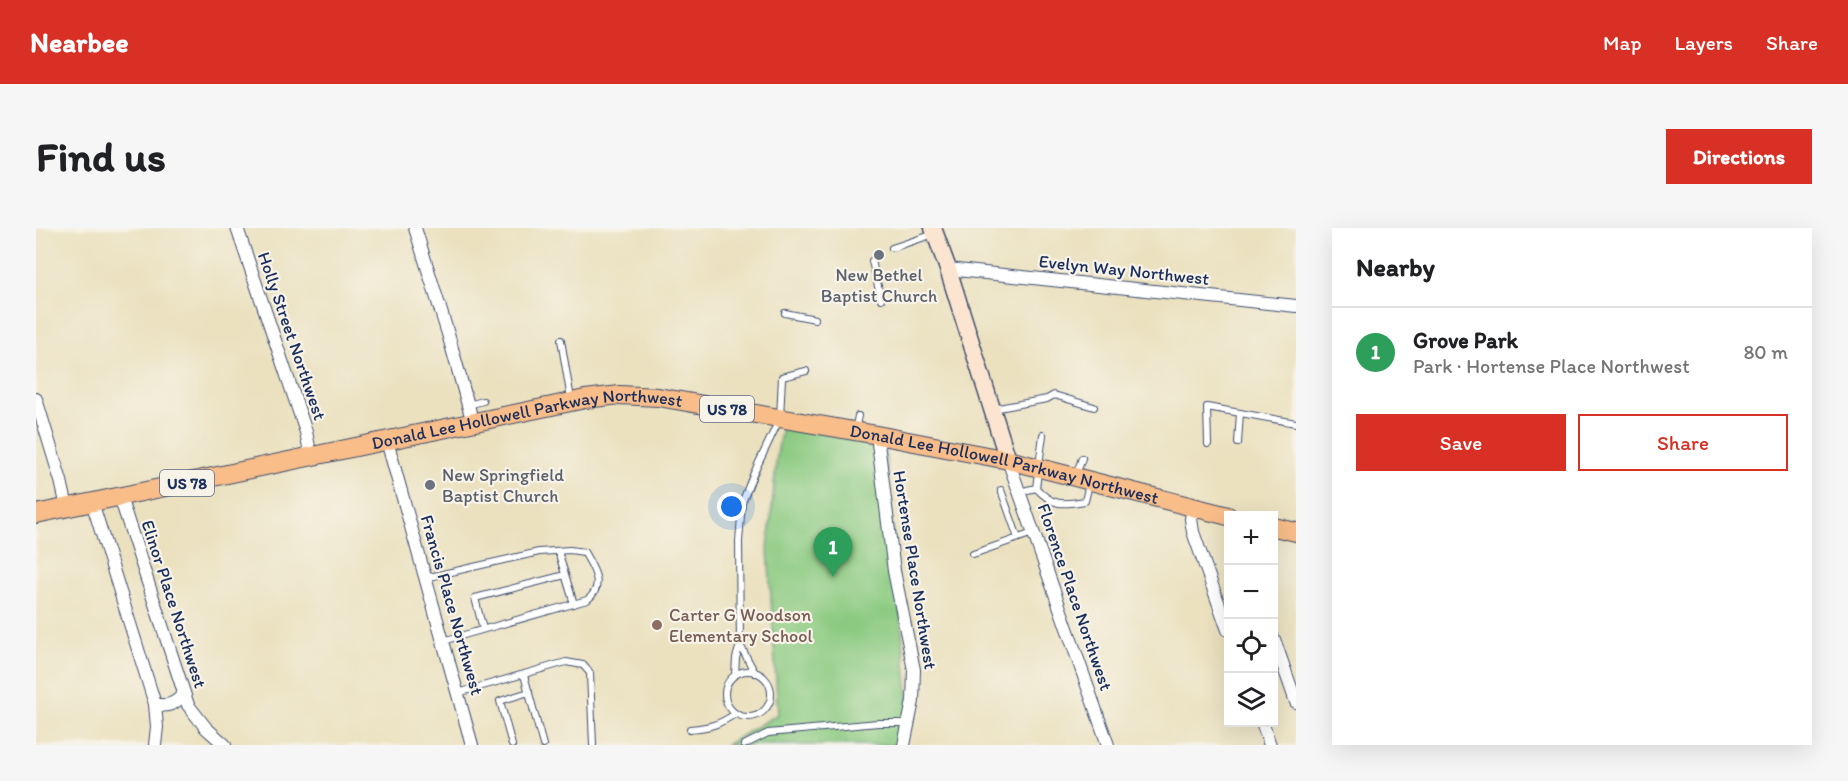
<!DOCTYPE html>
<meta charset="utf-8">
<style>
:root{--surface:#fff;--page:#f6f6f6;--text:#202124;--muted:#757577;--line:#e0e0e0;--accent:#d93025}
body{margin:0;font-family:Itim,sans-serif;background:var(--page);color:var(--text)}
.controls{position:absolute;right:18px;bottom:18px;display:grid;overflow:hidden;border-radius:0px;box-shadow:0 6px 24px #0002}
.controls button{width:54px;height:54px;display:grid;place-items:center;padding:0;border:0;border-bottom:2px solid var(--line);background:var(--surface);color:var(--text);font:30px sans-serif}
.you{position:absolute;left:696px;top:279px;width:21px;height:21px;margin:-15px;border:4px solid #fff;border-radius:50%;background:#1a73e8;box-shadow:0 0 0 9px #1a73e833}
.badge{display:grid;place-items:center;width:39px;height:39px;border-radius:50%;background:var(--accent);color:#fff;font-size:20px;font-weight:700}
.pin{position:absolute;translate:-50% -50px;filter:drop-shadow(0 2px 3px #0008)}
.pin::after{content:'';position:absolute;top:32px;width:21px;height:18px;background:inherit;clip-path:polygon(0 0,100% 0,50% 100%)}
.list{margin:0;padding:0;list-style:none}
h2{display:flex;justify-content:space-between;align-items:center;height:78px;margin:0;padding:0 24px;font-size:26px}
h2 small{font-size:20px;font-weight:400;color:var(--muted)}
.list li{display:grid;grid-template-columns:39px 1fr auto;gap:18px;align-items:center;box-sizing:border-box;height:90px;padding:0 24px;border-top:2px solid var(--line)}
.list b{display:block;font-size:22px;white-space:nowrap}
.list p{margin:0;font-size:20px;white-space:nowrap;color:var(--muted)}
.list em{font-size:20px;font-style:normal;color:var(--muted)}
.actions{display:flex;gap:12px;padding:18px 24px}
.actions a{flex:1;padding:14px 0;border:2px solid var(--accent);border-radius:0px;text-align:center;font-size:21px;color:var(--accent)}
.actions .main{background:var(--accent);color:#fff}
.icon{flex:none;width:33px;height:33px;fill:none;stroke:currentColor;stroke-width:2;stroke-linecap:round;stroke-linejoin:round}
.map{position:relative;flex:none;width:1260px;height:517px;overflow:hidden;border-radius:0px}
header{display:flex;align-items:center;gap:36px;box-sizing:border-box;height:84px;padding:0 30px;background:var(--accent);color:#fff}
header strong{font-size:28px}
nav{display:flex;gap:33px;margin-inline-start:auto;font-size:21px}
.intro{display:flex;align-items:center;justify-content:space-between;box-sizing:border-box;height:144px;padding:0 36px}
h1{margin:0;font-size:42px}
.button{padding:15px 27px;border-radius:0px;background:var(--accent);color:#fff;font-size:21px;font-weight:700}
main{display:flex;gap:36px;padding:0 36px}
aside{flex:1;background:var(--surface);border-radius:0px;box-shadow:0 6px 24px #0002}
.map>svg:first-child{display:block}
</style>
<header>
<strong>Nearbee</strong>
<nav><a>Map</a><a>Layers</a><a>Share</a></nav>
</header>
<div class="intro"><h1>Find us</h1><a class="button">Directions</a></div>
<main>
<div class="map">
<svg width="1260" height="517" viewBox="0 0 1260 517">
<rect width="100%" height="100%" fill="#f7f3e8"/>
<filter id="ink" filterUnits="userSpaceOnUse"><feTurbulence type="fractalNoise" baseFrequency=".0167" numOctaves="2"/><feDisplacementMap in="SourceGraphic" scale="12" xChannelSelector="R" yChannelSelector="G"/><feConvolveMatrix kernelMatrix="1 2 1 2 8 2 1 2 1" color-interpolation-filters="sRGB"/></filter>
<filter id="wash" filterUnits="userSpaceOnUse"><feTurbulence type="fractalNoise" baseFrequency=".008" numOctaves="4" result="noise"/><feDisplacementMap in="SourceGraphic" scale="24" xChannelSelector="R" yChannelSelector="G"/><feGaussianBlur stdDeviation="1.35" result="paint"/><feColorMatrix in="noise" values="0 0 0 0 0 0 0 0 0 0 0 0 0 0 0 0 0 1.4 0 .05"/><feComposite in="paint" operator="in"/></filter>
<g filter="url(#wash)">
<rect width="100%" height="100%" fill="#ebe1bf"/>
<polygon fill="#8bca81" stroke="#537c70" stroke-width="1.5" points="746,197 848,207 873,478 866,517 690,517 742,486 732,321 741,227"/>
</g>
<g filter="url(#ink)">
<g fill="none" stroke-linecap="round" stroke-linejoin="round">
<defs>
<g id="lane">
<polyline points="856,20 898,6"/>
<polyline points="836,33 845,71"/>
<polyline points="749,85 779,91"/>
<polyline points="525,112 535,171"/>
<polyline points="432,177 447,173"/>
<polyline points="957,181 1011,171 1018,167 1058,179"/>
<polyline points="819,202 822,188"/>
<path d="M 1007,207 L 1000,260 C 1017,278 1025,277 1049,273 L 1053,256"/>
<polyline points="1202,215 1204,185"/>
<polyline points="1172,216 1171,179 1260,195"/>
<polyline points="1040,247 1046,230"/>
<polyline points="965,262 982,310"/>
<polyline points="983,264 1000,260"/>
<polyline points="522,323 538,376"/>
<polyline points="937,326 997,305"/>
<path d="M 389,350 L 503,324 L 534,322 L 548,324 C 557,340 570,358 551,372 L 407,413"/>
<polyline points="447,401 439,370 529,347"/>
<polyline points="704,417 719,445"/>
<circle cx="712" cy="466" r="23"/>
<polyline points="488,447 507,517"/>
<polyline points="699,447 700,430 704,417 703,314 706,275 717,247 744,190 746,149 770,143"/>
<polyline points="422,465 530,434 547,437 554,445 557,517"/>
<path d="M 654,501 C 675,499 682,497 699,486"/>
<polyline points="476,517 464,473 493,464"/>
<polyline points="708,517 732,505 842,495 872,495"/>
</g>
<g id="street">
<polyline points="201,0 270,204 275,229"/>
<polyline points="379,0 412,106 437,195"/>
<polyline points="912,41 1260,78"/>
<polyline points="0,171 25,253 31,279"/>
<polyline points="841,207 858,343 878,442 877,473 868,517"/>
<polyline points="351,213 436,517"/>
<polyline points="972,232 1072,517"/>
<polyline points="84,269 152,477 170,500 189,517"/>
<polyline points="56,274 119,476 121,499 119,517"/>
<polyline points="1157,279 1155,291 1157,304 1192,402"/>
<polyline points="1238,411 1260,474"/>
<path d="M 119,476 C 132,480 141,475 148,465"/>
<polyline points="1226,494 1234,517"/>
</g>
<polyline id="secondary" points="897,0 912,41 972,232"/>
<g id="primary">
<path id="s1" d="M 0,286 L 549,171 L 584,167 L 622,169 L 841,207 L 972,232 L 1192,288"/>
<polyline points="1238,299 1260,304"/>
</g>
</defs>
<use href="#lane" stroke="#3a4a6d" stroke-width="8"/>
<use href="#street" stroke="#3a4a6d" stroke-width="14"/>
<use href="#secondary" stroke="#3a4a6d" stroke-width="19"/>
<use href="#primary" stroke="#3a4a6d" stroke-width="20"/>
<use href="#lane" stroke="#fff" stroke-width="6"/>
<use href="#street" stroke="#fff" stroke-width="12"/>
<use href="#secondary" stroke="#fce5d0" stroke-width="16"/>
<use href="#primary" stroke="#f8bd89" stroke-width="18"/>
</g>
</g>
<g fill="#6b7280" stroke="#f7f3e8" stroke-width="2">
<circle cx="843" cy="27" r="6"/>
<circle cx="394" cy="257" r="6"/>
</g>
<circle fill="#8d6e63" stroke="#f7f3e8" stroke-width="2" cx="621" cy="397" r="6"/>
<g text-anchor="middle" stroke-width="4.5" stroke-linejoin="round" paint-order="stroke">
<g fill="#f7f3e8" stroke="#5d6a87" stroke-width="1.5">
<rect x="664" y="168" width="54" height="26" rx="4.5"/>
<rect x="124" y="242" width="54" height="26" rx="4.5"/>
</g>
<g font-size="16" font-weight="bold" fill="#1b2f5e">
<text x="691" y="187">US 78</text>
<text x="151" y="261">US 78</text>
</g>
<g font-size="18" fill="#1b2f5e" stroke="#f7f3e8">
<text transform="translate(1088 42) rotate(6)" y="6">Evelyn Way Northwest</text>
<text transform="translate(256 108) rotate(71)" y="6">Holly Street Northwest</text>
<text dy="6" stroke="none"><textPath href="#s1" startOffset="501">Donald Lee Hollowell Parkway Northwest</textPath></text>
<text dy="6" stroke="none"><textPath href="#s1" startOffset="987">Donald Lee Hollowell Parkway Northwest</textPath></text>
<text transform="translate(879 342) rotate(81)" y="6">Hortense Place Northwest</text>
<text transform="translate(1039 369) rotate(71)" y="6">Florence Place Northwest</text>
<text transform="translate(138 376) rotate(72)" y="6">Elinor Place Northwest</text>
<text transform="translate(416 377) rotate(74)" y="6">Francis Place Northwest</text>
</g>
<g font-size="18" fill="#5b616d" stroke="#f7f3e8">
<text x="843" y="53">New Bethel<tspan x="843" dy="21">Baptist Church</tspan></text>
<text x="406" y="253" text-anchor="start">New Springfield<tspan x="406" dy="21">Baptist Church</tspan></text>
</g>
<g font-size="18" fill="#785e54" stroke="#f7f3e8" text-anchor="start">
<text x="633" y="393">Carter G Woodson<tspan x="633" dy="21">Elementary School</tspan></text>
</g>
</g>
</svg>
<div class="controls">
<button>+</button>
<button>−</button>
<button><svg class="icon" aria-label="locate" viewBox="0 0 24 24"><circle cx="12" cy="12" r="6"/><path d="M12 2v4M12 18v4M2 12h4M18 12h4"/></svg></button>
<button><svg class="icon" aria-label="layers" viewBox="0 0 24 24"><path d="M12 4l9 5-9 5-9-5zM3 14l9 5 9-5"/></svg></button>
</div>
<div class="you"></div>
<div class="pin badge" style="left:797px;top:349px;background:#2e9e5b">1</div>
</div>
<aside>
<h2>Nearby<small></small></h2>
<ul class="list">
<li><span class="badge" style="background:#2e9e5b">1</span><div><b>Grove Park</b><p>Park · Hortense Place Northwest</p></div><em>80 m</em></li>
</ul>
<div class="actions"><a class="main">Save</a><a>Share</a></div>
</aside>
</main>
